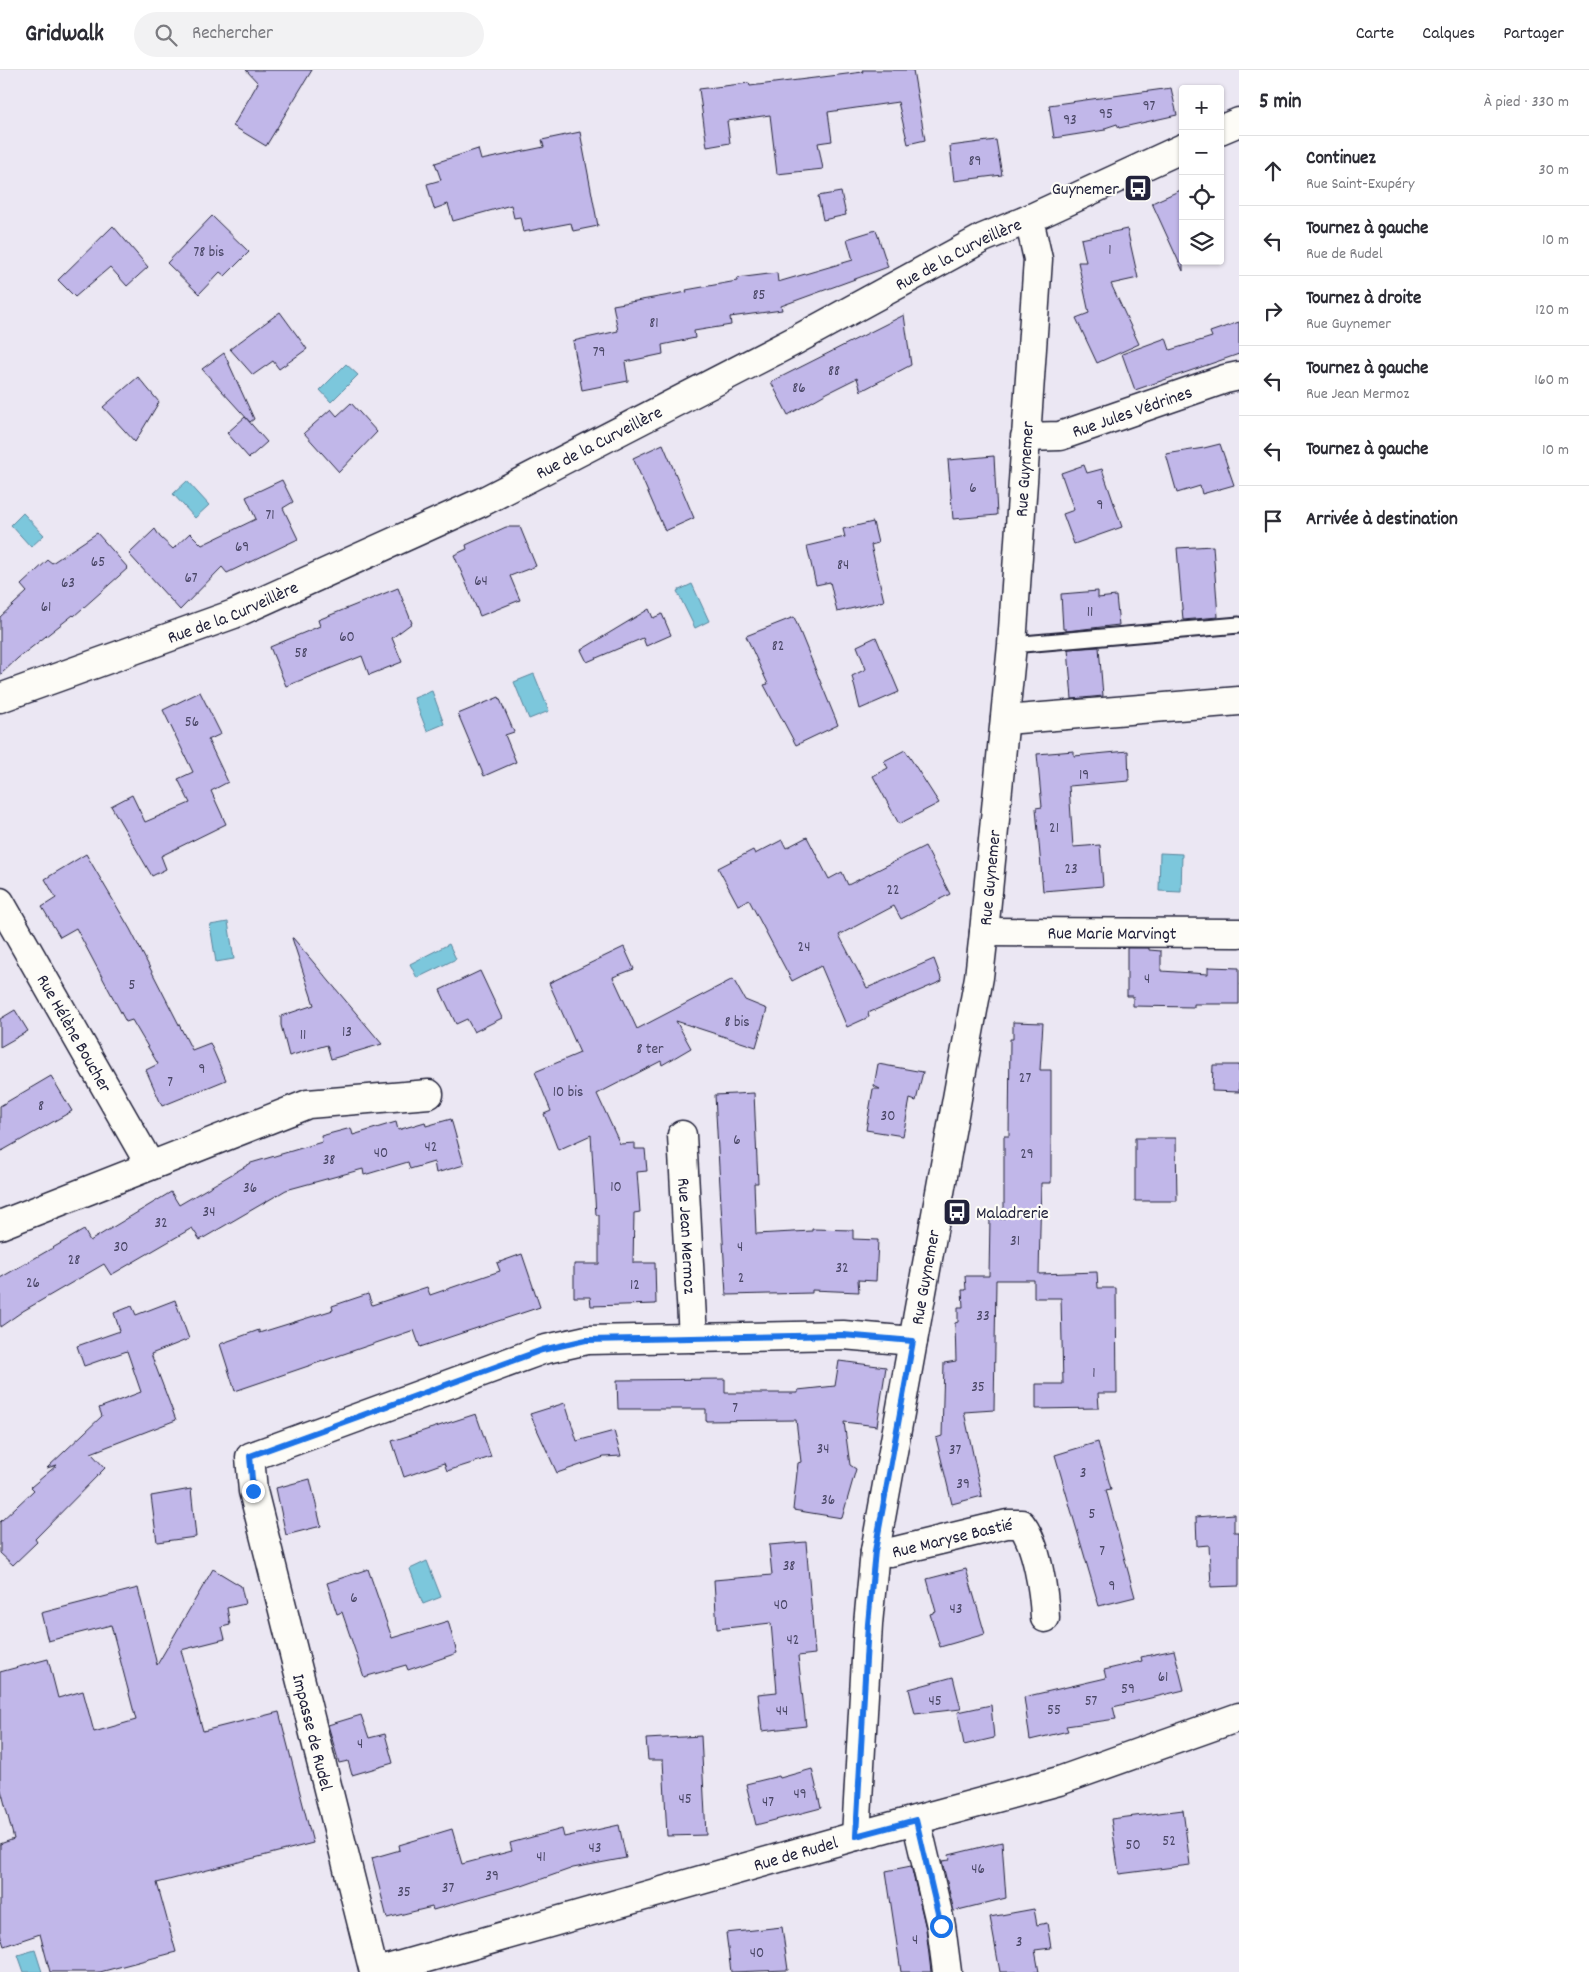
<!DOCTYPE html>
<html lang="fr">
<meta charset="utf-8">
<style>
:root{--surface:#fff;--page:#f2f2f3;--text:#2b2b33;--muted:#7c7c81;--line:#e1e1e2}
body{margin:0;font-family:Dekko,sans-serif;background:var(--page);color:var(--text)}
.controls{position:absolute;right:15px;top:15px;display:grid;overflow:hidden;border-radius:5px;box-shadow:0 1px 4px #0004}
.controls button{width:45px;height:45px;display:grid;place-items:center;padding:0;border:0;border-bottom:1px solid var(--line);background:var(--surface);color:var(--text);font:25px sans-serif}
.stop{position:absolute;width:15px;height:15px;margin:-11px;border:4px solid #1a73e8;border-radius:50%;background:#fff}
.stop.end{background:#1a73e8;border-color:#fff;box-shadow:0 1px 5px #0008}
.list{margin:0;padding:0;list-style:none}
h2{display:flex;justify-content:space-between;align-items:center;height:65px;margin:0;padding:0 20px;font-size:21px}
h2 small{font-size:16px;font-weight:400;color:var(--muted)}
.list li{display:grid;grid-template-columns:32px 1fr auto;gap:15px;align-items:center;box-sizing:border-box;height:70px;padding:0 20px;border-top:1px solid var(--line)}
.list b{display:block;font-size:19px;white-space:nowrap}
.list p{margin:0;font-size:16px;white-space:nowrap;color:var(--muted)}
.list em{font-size:16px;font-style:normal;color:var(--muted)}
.icon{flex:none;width:28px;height:28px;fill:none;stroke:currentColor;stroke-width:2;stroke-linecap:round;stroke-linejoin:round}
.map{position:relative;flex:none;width:1239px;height:1902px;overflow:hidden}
header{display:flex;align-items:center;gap:30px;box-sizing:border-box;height:70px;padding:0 25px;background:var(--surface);border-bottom:1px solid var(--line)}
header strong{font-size:24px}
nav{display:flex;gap:28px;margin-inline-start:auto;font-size:18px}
.search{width:350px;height:45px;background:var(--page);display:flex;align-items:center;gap:12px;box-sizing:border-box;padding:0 18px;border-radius:28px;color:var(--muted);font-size:19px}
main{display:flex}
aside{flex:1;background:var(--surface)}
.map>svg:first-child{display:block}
</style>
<header>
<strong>Gridwalk</strong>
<div class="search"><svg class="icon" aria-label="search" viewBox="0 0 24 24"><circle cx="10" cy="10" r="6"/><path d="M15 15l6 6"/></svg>Rechercher</div>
<nav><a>Carte</a><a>Calques</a><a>Partager</a></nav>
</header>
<main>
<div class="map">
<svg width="1239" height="1902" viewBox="0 0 1239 1902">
<rect width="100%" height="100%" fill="#ebe7f3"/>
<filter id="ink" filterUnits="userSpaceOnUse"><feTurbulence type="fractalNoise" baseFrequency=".02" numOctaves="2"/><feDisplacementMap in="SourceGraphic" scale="10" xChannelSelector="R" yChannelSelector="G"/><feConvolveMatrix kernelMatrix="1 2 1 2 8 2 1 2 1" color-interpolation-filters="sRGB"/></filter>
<g filter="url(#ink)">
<g fill="#7cc7dc" stroke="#58859c">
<polygon points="346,294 358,305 331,332 320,320"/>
<polygon points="187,411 209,435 195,448 173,424"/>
<polygon points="23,443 44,465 31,477 11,455"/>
<polygon points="692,514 709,551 695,558 677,521"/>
<polygon points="534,604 549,641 529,649 514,612"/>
<polygon points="432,621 444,654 427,661 414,628"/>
<polygon points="1160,783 1182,784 1181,822 1159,821"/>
<polygon points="228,852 234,889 216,892 210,855"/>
<polygon points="449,874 456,889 417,908 410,894"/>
<polygon points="427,1491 441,1527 423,1534 410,1499"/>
<polygon points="35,1880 42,1902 24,1902 18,1885"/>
</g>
<g fill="#c1b7e9" stroke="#22223b">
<polygon points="246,0 312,0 266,76 233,56 258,13"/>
<polygon points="862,0 913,0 925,70 908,74 898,32 828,42 832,71 818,73 823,99 777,104 770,45 727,51 730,73 707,77 699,19 749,13 750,16 863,2"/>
<polygon points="1171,18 1177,45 1119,58 1117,54 1105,58 1105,60 1054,68 1049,35"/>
<polygon points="580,62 598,156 573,161 571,153 523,162 520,147 514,148 511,135 453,151 448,134 434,139 427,114 441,110 435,93 478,79 481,90 544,77 542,70"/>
<polygon points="996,70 1002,105 954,111 950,76"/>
<polygon points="1183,119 1183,201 1152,133"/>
<polygon points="841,122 846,145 823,150 818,126"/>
<polygon points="212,146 249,182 225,206 220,202 199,224 167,193"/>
<polygon points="113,156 148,197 127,216 110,197 75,227 58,210"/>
<polygon points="1127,159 1138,208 1111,214 1139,274 1097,293 1076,248 1089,243 1078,192 1086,192 1081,169"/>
<polygon points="876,160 888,197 781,236 782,240 730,247 731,255 694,261 695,268 662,275 663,284 625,292 628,311 582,320 573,271 618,261 613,235 687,222 686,220 737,211 737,208 777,203 778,212 853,190 847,169"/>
<polygon points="280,242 307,279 279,299 273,291 253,305 230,279"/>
<polygon points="904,245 911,295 861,321 857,308 827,323 788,345 771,312"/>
<polygon points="1239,252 1239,284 1135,320 1122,284 1166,268 1170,280 1212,267 1210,262"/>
<polygon points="224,283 254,349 250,352 202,299"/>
<polygon points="138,307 159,332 135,372 103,337"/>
<polygon points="351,333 377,362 339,402 304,363 331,339 337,346"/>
<polygon points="245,347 267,372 249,388 227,363"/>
<polygon points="663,374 694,448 665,461 633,388"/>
<polygon points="1220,374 1234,415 1202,424 1200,416 1177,423 1166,384 1204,378"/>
<polygon points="994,386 997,445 953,449 948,390"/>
<polygon points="1084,395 1087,403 1102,399 1122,457 1074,474 1063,444 1074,440 1061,403"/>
<polygon points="282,410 293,432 283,438 298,469 227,503 222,497 180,540 129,484 155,459 160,467 173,479 190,463 202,475 256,449 246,427"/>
<polygon points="873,452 878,473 871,475 884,531 837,542 830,512 816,515 807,476 845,467 843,459"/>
<polygon points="506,457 520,457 536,496 510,506 520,530 480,546 454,485 467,479 466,475"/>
<polygon points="97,463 128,498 74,546 73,545 18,588 0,605 0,547 27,522 21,515 48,490 52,493"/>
<polygon points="1213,476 1218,547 1183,550 1177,478"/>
<polygon points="398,518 412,553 392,568 402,592 369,605 362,586 286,616 270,577 320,556 318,550"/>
<polygon points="1098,521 1098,528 1116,526 1119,555 1066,561 1066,559 1063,559 1061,524"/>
<polygon points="649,539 653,548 662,544 671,565 646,576 643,568 587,592 581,580"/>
<polygon points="794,547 838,655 796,675 764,615 768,614 746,566"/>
<polygon points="876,567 899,622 860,639 852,606 866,599 857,576"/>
<polygon points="1099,577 1103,626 1072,629 1068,579"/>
<polygon points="200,622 221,664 208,670 228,712 211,721 226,754 161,786 166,799 152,806 111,736 132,725 145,752 190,733 178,709 193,702 163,640"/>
<polygon points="499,627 514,662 505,665 516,692 484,706 458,644"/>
<polygon points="905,680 939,733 899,754 873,706 888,698 884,691"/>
<polygon points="1074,681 1074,686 1128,681 1129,711 1069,716 1073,777 1100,775 1103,816 1043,821 1036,738 1042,737 1037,684"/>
<polygon points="807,767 829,809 842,802 848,815 925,776 950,824 901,849 894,836 839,865 867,918 934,889 942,911 868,943 869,947 847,957 821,896 792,911 749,830 738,835 718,798 753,780 755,784 782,770 786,778"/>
<polygon points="86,784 130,859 192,980 210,973 226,1010 162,1036 146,1000 158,994 132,950 126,952 76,858 60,867 42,837 56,828 45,809"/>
<polygon points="292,868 293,868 382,974 331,989 327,975 289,986 281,955 281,946 314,935"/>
<polygon points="624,877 634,899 613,907 637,959 733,909 745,930 767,939 756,977 676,951 691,978 662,995 661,991 597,1024 620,1074 635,1073 635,1079 645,1079 647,1101 637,1102 640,1142 634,1143 633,1193 655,1193 656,1234 591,1236 590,1227 574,1227 574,1194 599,1194 599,1145 596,1145 591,1065 558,1080 544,1044 551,1041 535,1002 580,983 549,913"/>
<polygon points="1127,878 1149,878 1149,880 1161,881 1161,901 1208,904 1208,897 1239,898 1239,934 1194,934 1194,937 1133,936 1133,926 1127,926"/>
<polygon points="480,901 502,948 474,962 467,949 456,954 440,920"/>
<polygon points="15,940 28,961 0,977 0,949"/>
<polygon points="1013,952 1043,953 1040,1000 1051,1000 1051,1113 1041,1113 1039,1204 1097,1202 1098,1218 1116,1218 1117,1323 1098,1323 1099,1338 1036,1339 1036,1314 1063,1314 1061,1228 1034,1228 1034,1210 996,1210 994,1340 964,1342 982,1426 952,1434 936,1368 942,1366 944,1293 956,1291 955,1253 958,1252 958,1237 963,1237 962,1220 966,1220 965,1206 989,1206 990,1148 1004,1149 1004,1066 1009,1066 1010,969 1013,969"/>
<polygon points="878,994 923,1002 916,1031 910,1029 903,1066 866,1060 873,1019 880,1019 874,1016"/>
<polygon points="1213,995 1239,995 1239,1022 1212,1021"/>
<polygon points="51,1006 72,1041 0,1082 0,1036"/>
<polygon points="754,1023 758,1113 754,1113 756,1164 812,1161 812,1159 853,1160 853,1169 878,1170 876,1211 858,1210 859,1222 812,1220 812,1223 726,1225 715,1025"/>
<polygon points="451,1049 464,1095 436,1103 434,1092 410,1099 408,1092 364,1105 363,1099 286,1120 200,1170 192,1158 111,1205 104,1194 23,1241 0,1257 0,1208 84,1160 90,1171 171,1122 179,1135 251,1093 322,1072 321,1066 351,1058 353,1065 396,1052 398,1060 425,1052 426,1056"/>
<polygon points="1135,1068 1176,1068 1177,1131 1135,1131"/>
<polygon points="522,1184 540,1237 420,1277 414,1260 235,1321 220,1274 259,1260 259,1263 333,1240 332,1236 368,1224 372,1235 427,1217 430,1225 500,1201 497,1193"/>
<polygon points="175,1230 189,1269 151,1284 176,1350 91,1383 105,1398 35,1469 37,1472 13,1495 0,1483 0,1452 34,1420 31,1417 57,1395 47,1398 102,1346 99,1338 141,1322 127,1281 84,1296 77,1276 120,1261 114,1243 132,1236 136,1245"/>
<polygon points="839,1291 886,1297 877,1356 844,1352 850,1395 856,1399 842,1448 793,1440 798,1393 801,1392 796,1350 706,1351 706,1339 618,1339 617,1310 725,1309 725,1323 798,1323 798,1320 835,1316"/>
<polygon points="565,1333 577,1371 614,1361 621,1386 604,1387 557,1403 530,1344"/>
<polygon points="476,1344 491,1387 447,1401 444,1393 404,1407 392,1371"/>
<polygon points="1098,1372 1111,1419 1106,1420 1135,1527 1099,1536 1055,1385"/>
<polygon points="310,1409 321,1456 286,1465 276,1418"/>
<polygon points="191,1419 196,1467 157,1472 151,1426"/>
<polygon points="1234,1444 1234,1462 1239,1462 1239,1516 1211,1517 1209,1475 1197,1476 1196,1447"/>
<polygon points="806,1472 815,1584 798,1586 806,1656 762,1661 758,1624 777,1622 771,1553 717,1559 714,1510 772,1505 769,1475"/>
<polygon points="213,1499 241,1516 245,1534 227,1538 230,1555 222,1557 225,1569 181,1580 203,1661 279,1642 313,1773 157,1813 176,1882 100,1902 50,1902 40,1864 4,1876 0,1864 0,1774 14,1769 0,1716 0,1602 48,1589 58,1628 83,1621 94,1662 136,1650 111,1555 48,1571 41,1543 138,1518 157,1595"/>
<polygon points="368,1499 392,1568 448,1551 457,1583 408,1600 406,1595 364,1607 342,1542 337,1544 327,1513"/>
<polygon points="966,1499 985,1564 940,1577 930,1544 936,1542 927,1509"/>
<polygon points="1174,1580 1184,1620 1113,1637 1116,1649 1066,1656 1068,1661 1030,1670 1024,1627 1106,1608 1104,1600 1142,1591 1141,1587"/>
<polygon points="953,1607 961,1639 915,1644 909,1619"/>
<polygon points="991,1635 994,1668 964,1675 958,1642"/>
<polygon points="361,1645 369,1668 385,1664 393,1693 352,1705 348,1691 339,1693 328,1655"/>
<polygon points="701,1666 706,1765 667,1766 663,1690 648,1690 646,1669"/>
<polygon points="812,1699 821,1738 756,1755 746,1714 779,1706 780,1708"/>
<polygon points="1183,1740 1190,1795 1119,1804 1111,1749"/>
<polygon points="619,1755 626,1788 573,1798 522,1816 521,1815 433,1840 432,1837 387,1848 372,1788 400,1780 399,1775 452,1759 462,1794 512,1781 510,1773 562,1759 564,1767"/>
<polygon points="1002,1772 1006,1828 954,1841 942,1791 950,1790 949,1785"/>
<polygon points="911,1796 926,1859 931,1902 901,1902 886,1801"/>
<polygon points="1034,1839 1037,1855 1047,1853 1051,1878 1035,1880 1039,1902 1000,1902 990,1847"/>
<polygon points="782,1857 788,1900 731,1902 726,1863"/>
</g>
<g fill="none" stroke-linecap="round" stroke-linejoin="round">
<defs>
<polyline id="lane" points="1012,575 1239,555"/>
<g id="street">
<polyline points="1220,60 1239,52"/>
<path id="s1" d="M 1025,367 L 1060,366 L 1225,309 L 1239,306"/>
<path id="s2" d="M 0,628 L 234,544 L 482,432 L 796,270 L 983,168 L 1029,149 L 1183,78"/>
<polyline points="1005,650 1239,631"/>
<path id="s3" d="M 0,832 L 150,1095"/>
<path id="s4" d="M 984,862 L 1239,863"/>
<path id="s5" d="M 682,1065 L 693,1268"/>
<polyline points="0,1155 308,1034 429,1024"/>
<path id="s6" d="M 875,1481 L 891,1482 L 1007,1454 L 1021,1454 C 1037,1474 1044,1522 1045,1548"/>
<polyline points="916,1750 941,1856 947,1902"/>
<path id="s7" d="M 856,1766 L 868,1554 L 875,1481 L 979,907 L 984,862 L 1012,575 L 1038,189 L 1029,149"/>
<polyline points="374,1902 253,1421 250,1387 542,1280 587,1270 843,1265 913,1271"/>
<path id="s8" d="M 377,1902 L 856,1766 L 1059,1711 L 1239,1647"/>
</g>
</defs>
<use href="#lane" stroke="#22223b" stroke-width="19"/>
<use href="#street" stroke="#22223b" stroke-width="31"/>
<use href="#lane" stroke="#fdfcf7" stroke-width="15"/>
<use href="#street" stroke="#fdfcf7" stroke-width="28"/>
</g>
</g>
<g fill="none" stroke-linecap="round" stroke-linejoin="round" filter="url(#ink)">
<polyline stroke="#1a73e8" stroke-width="6" points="253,1421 250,1386 542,1280 586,1270 843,1265 913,1271 875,1481 868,1554 856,1766 916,1750 941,1856"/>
</g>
<defs>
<symbol id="bus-square" viewBox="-11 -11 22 22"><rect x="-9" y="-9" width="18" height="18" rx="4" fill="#22223b" stroke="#fdfcf7"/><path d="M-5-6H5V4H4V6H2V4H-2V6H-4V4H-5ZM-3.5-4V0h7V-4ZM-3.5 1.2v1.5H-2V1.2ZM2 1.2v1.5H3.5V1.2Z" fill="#fff"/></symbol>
</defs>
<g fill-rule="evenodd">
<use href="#bus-square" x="1122" y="102" width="32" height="32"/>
<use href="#bus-square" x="941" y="1126" width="32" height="32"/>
</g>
<g text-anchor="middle" stroke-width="4.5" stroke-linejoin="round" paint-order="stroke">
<g font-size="15" fill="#4a4766">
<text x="1149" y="40">97</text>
<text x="1106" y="48">95</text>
<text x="1070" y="54">93</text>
<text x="975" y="95">89</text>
<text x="1110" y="184">1</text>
<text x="209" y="186">78 bis</text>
<text x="759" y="229">85</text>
<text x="654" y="257">81</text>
<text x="599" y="286">79</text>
<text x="834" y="305">88</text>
<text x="799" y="322">86</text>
<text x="973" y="422">6</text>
<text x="1100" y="439">9</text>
<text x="270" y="449">71</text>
<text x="242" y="481">69</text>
<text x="98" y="496">65</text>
<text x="843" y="499">84</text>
<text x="191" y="512">67</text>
<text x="481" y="515">64</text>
<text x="68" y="517">63</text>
<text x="46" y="541">61</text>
<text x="1090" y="546">11</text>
<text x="347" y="571">60</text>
<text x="778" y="580">82</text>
<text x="301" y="587">58</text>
<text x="192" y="656">56</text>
<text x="1084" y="709">19</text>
<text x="1054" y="762">21</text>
<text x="1071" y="803">23</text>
<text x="893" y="824">22</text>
<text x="804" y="881">24</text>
<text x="1147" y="913">4</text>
<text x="132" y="919">5</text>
<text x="737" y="956">8 bis</text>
<text x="347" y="966">13</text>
<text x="303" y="969">11</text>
<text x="650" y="983">8 ter</text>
<text x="202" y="1003">9</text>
<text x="1025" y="1012">27</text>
<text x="170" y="1016">7</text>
<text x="568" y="1026">10 bis</text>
<text x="41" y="1040">8</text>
<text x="888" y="1050">30</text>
<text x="737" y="1074">6</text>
<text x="431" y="1081">42</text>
<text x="381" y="1087">40</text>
<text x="1027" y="1088">29</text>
<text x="329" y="1094">38</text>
<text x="616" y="1121">10</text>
<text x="250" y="1122">36</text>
<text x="209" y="1146">34</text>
<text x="161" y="1157">32</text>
<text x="1015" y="1175">31</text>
<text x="121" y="1181">30</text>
<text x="740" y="1181">4</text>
<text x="74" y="1194">28</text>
<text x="842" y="1202">32</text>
<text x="741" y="1212">2</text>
<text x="33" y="1217">26</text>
<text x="635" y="1219">12</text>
<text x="983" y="1250">33</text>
<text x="1094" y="1307">1</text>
<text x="978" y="1321">35</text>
<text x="735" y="1342">7</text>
<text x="823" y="1383">34</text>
<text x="955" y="1384">37</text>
<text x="1083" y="1407">3</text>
<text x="963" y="1418">39</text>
<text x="828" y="1434">36</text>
<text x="1092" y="1448">5</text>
<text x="1102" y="1485">7</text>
<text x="789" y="1500">38</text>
<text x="1112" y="1520">9</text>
<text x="354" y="1532">6</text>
<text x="781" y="1539">40</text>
<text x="956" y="1543">43</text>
<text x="793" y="1574">42</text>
<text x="1163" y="1611">61</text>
<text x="1128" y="1623">59</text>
<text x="935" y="1635">45</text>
<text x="1091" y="1635">57</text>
<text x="1054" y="1644">55</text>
<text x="782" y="1645">44</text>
<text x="360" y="1678">4</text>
<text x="800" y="1728">49</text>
<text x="685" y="1733">45</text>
<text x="768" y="1736">47</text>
<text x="1169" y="1775">52</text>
<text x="1133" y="1779">50</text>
<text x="595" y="1782">43</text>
<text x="541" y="1791">41</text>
<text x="978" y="1803">46</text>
<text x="492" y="1810">39</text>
<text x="448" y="1822">37</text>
<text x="404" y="1826">35</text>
<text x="915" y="1874">4</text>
<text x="1019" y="1876">3</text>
<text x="757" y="1887">40</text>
</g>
<g font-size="18" fill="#22223b" stroke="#fdfcf7" text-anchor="end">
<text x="1119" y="124">Guynemer</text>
<text x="976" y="1148" text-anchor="start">Maladrerie</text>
</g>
<g font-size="18" fill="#22223b" stroke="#fdfcf7">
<text dy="6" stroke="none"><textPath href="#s2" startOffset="1058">Rue de la Curveillère</textPath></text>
<text dy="6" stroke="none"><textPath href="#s1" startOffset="111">Rue Jules Védrines</textPath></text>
<text dy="6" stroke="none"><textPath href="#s2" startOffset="652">Rue de la Curveillère</textPath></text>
<text dy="6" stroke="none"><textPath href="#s7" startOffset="1379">Rue Guynemer</textPath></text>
<text dy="6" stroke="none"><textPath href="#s2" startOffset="248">Rue de la Curveillère</textPath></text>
<text dy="6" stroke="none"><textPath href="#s7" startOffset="969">Rue Guynemer</textPath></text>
<text dy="6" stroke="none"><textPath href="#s4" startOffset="128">Rue Marie Marvingt</textPath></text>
<text dy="6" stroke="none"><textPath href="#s3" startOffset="151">Rue Hélène Boucher</textPath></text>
<text dy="6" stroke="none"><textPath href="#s5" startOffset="101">Rue Jean Mermoz</textPath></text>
<text dy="6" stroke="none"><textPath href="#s7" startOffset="564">Rue Guynemer</textPath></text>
<text dy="6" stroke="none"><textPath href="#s6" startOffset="79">Rue Maryse Bastié</textPath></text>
<text transform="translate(313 1662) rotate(76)" y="6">Impasse de Rudel</text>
<text dy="6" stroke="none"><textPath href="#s8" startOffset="435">Rue de Rudel</textPath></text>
</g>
</g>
</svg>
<div class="controls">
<button>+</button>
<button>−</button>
<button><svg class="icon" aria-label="locate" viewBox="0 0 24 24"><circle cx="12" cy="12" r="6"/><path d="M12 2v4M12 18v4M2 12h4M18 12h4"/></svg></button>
<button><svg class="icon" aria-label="layers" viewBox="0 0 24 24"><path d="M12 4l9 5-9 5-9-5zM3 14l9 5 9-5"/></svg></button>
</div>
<div class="stop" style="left:941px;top:1856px"></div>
<div class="stop end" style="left:253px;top:1421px"></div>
</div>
<aside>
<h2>5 min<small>À pied · 330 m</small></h2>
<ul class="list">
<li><svg class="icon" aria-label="ahead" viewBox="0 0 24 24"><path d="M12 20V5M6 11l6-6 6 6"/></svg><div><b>Continuez</b><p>Rue Saint-Exupéry</p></div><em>30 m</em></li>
<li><svg class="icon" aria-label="left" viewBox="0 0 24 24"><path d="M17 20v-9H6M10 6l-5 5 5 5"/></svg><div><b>Tournez à gauche</b><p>Rue de Rudel</p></div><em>10 m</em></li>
<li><svg class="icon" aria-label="right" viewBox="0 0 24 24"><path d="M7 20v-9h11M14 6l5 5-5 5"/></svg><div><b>Tournez à droite</b><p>Rue Guynemer</p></div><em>120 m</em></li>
<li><svg class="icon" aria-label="left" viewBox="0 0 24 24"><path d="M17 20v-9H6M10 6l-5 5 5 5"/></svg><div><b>Tournez à gauche</b><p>Rue Jean Mermoz</p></div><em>160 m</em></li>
<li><svg class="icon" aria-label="left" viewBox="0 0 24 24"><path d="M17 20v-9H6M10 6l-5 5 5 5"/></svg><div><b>Tournez à gauche</b></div><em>10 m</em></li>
<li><svg class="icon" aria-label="arrive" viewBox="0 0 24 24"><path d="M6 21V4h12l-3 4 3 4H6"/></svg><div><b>Arrivée à destination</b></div></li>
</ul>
</aside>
</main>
